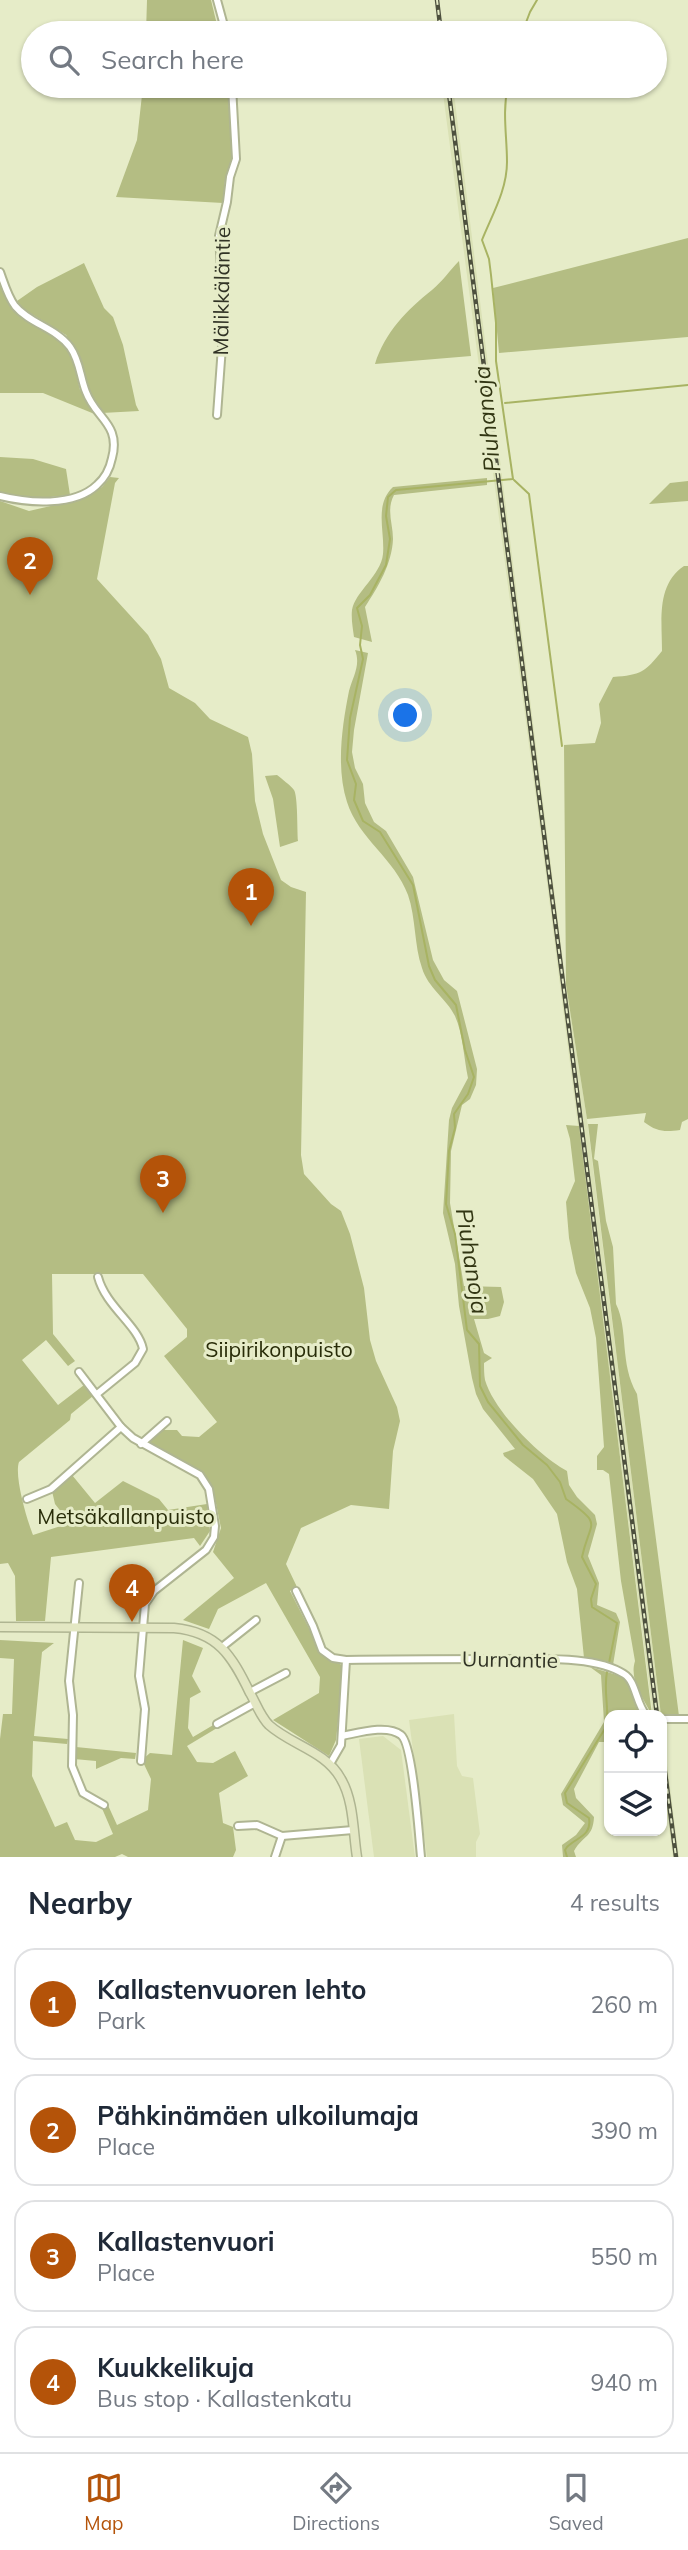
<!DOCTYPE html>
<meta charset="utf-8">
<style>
:root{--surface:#fff;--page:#f6f6f7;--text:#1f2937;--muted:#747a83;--line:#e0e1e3;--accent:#b45309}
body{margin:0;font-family:Mulish,sans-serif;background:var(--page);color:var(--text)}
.controls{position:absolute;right:21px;bottom:21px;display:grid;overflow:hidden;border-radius:14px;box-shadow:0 2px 5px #0004}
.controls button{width:63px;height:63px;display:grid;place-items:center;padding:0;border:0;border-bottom:2px solid var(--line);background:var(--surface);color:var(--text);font:35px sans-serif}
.you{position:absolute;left:406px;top:716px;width:24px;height:24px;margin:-18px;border:5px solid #fff;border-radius:50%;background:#1a73e8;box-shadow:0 0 0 10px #1a73e833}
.badge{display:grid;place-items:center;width:46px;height:46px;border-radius:50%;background:var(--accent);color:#fff;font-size:23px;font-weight:700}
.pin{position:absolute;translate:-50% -58px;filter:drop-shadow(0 2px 4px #0008)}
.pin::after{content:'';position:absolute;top:37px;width:24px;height:21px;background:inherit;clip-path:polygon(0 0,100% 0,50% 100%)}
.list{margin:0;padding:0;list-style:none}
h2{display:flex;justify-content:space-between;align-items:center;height:91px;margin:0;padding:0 28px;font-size:30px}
h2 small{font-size:23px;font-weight:400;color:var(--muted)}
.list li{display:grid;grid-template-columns:46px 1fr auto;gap:21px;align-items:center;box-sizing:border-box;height:112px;margin:0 14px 14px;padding:0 14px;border:2px solid var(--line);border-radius:21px}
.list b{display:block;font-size:26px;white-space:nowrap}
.list p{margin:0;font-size:23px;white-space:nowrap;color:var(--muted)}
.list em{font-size:23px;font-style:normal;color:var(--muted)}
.icon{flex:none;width:38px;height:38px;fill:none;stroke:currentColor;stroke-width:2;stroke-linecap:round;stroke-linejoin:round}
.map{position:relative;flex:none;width:688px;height:1857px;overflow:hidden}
.search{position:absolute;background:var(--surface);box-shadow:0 2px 5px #0004;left:21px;right:21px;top:21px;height:77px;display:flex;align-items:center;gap:18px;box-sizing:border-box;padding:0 24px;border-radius:38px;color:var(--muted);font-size:26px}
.sheet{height:595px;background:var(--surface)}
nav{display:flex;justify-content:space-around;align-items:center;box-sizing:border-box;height:98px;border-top:2px solid var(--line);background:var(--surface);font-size:19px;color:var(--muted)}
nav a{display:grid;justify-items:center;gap:4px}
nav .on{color:var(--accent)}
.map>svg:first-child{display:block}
</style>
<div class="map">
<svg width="688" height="1857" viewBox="0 0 688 1857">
<rect width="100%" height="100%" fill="#e6ecc8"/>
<g fill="#dae1b5">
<polygon points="442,86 453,86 566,985 587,1119 661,1715 653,1715 541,836"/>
<polygon points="454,1714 457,1766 462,1776 473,1778 480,1834 476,1842 476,1857 427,1857 409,1720"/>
<polygon points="662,1726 679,1857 673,1857 662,1776"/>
<polygon points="383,1736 401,1750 415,1857 374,1857 359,1739"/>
</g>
<g fill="#b4bd83">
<polygon points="147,0 211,0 219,33 146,33"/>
<polygon points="143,86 227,86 233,146 232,158 225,181 223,203 116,197 137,140"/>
<polygon points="688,238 688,337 499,353 493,288"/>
<path d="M 459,261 L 471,356 L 375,364 C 385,332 407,310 432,290 C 442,282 450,270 459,261 Z"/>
<polygon points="84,263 104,308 113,317 123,345 136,405 139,411 102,413 90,397 79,358 66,335 17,305 17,301 37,287"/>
<polygon points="0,281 11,306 57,338 68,349 73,360 80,390 97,415 43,393 0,393"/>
<polygon points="0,457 33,459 66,469 70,495 31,499 0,492"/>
<path d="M 110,477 L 119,478 L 115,483 L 97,579 L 148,635 L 161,659 L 169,688 L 195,703 L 210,719 L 248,737 L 252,754 L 255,801 L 263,834 L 281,880 L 291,887 L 306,892 L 301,1155 L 304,1174 L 331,1204 L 341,1211 L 350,1234 L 364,1288 L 370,1340 L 376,1361 L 397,1407 L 400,1421 L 393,1451 L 389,1509 L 351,1505 L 301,1528 L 286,1564 L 297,1587 L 290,1591 L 323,1656 L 344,1666 L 336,1740 L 329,1756 L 273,1720 L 319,1693 L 320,1677 L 266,1583 L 218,1609 L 209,1629 L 183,1620 L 234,1578 L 213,1552 L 221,1528 L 213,1489 L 205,1475 L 147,1442 L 162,1430 L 177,1430 L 182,1436 L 199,1437 L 217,1422 L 164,1356 L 187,1337 L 187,1329 L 143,1274 L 52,1274 L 53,1334 L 75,1361 L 68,1366 L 46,1340 L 22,1360 L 58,1405 L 84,1385 L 93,1396 L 71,1414 L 70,1420 L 19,1462 C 14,1476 27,1520 33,1535 L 70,1523 L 55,1504 L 52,1491 L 72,1475 L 95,1503 L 123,1481 L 159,1499 L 168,1510 L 207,1504 L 210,1531 L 200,1546 L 194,1538 L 51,1557 L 45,1621 L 16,1621 L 15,1576 L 8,1563 L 0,1564 L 0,501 L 29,511 L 81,499 L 102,487 Z"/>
<path d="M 487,478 L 487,485 L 394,495 C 386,510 393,524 393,539 C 392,564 378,587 365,607 L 372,642 L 354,637 C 353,629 351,619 352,610 C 355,592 381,575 383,554 C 385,531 374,505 393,487 Z"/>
<polygon points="688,481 688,501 649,504 670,483"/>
<path d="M 684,566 L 688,566 L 688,1119 L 682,1122 L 680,1130 C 665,1132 657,1132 644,1122 L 646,1113 L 587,1119 L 566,985 L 564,745 L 595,743 L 601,723 L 599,704 L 613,677 C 641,675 645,672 662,651 C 662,620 656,585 684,566 Z"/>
<path d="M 355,650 L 368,653 L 354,730 L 352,752 L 355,768 L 363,784 L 365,803 L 374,822 L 386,831 L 413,877 L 433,960 L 444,980 L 457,991 L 477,1069 L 476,1085 L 470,1099 L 462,1105 L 451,1151 L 450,1203 L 464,1286 L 501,1287 L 504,1302 L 500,1316 L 488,1319 L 474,1319 L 484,1353 L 492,1358 L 484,1363 C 484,1368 484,1375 485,1380 C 494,1411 539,1456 567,1471 L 569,1485 L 577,1497 L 595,1515 L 597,1524 L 588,1556 L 599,1583 L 597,1605 L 616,1613 L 620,1622 L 613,1665 L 584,1658 L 577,1589 L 567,1562 L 557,1514 L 533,1479 L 504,1456 L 503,1453 L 515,1449 L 483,1409 L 476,1394 L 472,1378 L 459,1306 L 455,1264 L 443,1213 L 449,1120 L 452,1108 L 468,1078 C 464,1059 463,1034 455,1016 C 446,998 428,988 422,968 C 414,945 416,918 408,895 C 395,859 358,838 347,802 C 336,768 342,726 349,691 C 353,676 361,665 355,650 Z"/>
<path d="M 277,775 C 282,779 290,785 294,790 C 298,797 297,830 298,841 L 280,847 L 273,799 L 265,776 Z"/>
<path d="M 588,1124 L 598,1124 L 594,1159 L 598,1161 L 606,1221 L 613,1247 L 616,1304 C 629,1331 619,1362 637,1394 L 679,1716 L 661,1715 Z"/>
<path d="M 566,1125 L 579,1126 L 652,1715 C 643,1698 629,1680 635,1661 L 621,1581 L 609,1474 L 603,1470 L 597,1470 L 597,1456 L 604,1447 L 596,1338 L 590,1308 L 576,1273 L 569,1238 L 566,1202 L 575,1181 L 570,1139 Z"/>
<polygon points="0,1640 54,1643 42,1652 34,1736 68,1739 67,1744 33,1741 32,1776 55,1827 67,1822 75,1840 96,1842 113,1834 101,1806 107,1803 117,1825 148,1810 151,1779 142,1760 150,1753 172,1755 183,1640 203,1648 192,1676 201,1692 190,1698 188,1728 193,1737 215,1724 217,1728 187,1746 197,1762 213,1763 235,1751 248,1776 219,1793 223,1823 233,1827 236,1850 233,1857 128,1857 122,1854 115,1857 0,1857 0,1739 3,1714 12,1714 14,1659 0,1658"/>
<path d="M 590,1667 L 624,1677 L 642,1715 L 609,1715 L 609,1742 L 599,1742 L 574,1789 L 576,1798 L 594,1817 C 593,1838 583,1835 574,1851 L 576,1857 L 563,1857 L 562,1845 L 576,1835 L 585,1823 L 563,1805 L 561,1794 L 604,1722 L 601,1675 Z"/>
<polygon points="76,1747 136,1753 135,1759 121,1758 96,1769 96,1761 74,1759"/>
</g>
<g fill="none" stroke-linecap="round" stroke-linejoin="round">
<g stroke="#a8b363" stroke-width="2">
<polyline points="522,33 530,12 537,0"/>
<path d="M 508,86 C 502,112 507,136 507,162 C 507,190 492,215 482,240 L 489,259 L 491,275 L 496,323 L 496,361 L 513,479 L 396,490 L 388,497 L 386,516 L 390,539 L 386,565 L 370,595 L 357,608 L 362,626 L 360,645 L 363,659 L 350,718 L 347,760 L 356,784 L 354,800 L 363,821 L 380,832 L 413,885 L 429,966 L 435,980 L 456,1005 L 465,1050 L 474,1077 L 468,1094 L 454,1114 L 455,1128 L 449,1151 L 446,1204 L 455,1234 L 467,1330 L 479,1344 L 480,1386 L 488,1402 L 523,1445 L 547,1465 L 560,1482 L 566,1499 C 604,1526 590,1520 582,1557 L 596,1584 L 591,1599 L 592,1607 L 617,1623 L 609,1663"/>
<polyline points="505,403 688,385"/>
<polyline points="514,480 529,494 562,746"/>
<path d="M 567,1857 L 565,1850 L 567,1847 C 577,1837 592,1836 589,1818 L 567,1803 L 565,1793 L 606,1727 C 610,1710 603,1691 607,1672"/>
</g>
<defs>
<g id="street">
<polyline points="217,0 226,33"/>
<path d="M 0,272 C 4,283 8,297 15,306 C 30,324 56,328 70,347 C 80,361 80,377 86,392 C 96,419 121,424 112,458 C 110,468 105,478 97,485 C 74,507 28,503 0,496"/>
<polyline points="217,415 224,319 219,236 227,202 230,177 236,159 232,86"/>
<polyline points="79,1372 121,1427 133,1438 200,1475 209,1489 215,1526 214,1537 206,1550 154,1591 145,1604 139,1676 145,1709 141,1761"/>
<path d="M 97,1394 L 135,1363 L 143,1349 C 138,1325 106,1307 98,1277"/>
<polyline points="141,1444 167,1421"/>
<polyline points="27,1499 51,1489 121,1427"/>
<polyline points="79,1583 69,1681 73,1715 72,1766 83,1793 104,1805"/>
<polyline points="296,1591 313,1626 322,1650 333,1658 346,1660 341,1745 330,1764"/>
<polyline points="222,1647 256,1620"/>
<path d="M 346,1660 C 396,1659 446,1659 497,1659 C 533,1660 593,1654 624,1674 C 636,1681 636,1704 646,1715"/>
<polyline points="250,1692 286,1673"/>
<polyline points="662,1719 688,1719"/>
<polyline points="217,1724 255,1703"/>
<path d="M 342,1736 C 358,1733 387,1724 401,1735 C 413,1744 419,1837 421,1857"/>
<polyline points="238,1826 257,1825 282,1836 353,1830"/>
<polyline points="275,1857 282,1836"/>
</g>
<path id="secondary" d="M 0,1627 L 174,1628 C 218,1632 232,1656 250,1693 C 256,1703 260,1716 269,1725 C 291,1745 326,1751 341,1779 C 354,1801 353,1832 357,1857"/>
</defs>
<use href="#street" stroke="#afb592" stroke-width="10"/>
<use href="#secondary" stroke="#afb592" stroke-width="11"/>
<use href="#street" stroke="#fff" stroke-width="6"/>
<use href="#secondary" stroke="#e3e7c3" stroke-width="8"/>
<defs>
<g id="rail">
<polyline points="437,0 441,33"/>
<polyline points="448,86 657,1715"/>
<polyline points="662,1749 676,1857"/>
</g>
</defs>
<use href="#rail" stroke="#4d503e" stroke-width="4.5"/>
<use href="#rail" stroke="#e6ecc8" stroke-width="2" stroke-dasharray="5" stroke-linecap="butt"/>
</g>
<g text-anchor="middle" stroke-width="6" stroke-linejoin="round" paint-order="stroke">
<g font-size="21" fill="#313325" stroke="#e6ecc8">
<text transform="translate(222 291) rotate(-89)" y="7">Mälikkäläntie</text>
<text transform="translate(510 1660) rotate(1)" y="7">Uurnantie</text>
</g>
<g font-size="21" fill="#282c08" stroke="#e6ecc8">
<text x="279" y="1357">Siipirikonpuisto</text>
<text x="126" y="1524">Metsäkallanpuisto</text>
</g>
<g font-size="23" font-style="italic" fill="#313512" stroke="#e6ecc8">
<text transform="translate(487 419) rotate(-96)" y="8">Piuhanoja</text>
<text transform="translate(472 1261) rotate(81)" y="8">Piuhanoja</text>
</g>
</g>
</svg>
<div class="controls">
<button><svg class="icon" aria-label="locate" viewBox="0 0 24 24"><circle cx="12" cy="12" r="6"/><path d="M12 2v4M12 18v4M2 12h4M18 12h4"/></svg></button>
<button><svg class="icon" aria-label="layers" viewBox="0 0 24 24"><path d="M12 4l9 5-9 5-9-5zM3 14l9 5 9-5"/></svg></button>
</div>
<div class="you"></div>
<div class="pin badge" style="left:251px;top:926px">1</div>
<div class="pin badge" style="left:30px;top:595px">2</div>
<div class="pin badge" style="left:163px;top:1213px">3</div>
<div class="pin badge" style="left:132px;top:1622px">4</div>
<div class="search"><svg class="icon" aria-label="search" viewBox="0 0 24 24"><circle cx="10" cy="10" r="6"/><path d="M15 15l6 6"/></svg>Search here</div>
</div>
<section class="sheet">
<h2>Nearby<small>4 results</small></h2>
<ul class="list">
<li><span class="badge">1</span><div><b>Kallastenvuoren lehto</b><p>Park</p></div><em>260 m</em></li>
<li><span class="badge">2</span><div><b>Pähkinämäen ulkoilumaja</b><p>Place</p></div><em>390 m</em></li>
<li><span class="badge">3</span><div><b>Kallastenvuori</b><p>Place</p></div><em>550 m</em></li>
<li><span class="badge">4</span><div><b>Kuukkelikuja</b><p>Bus stop · Kallastenkatu</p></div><em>940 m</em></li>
</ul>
</section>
<nav>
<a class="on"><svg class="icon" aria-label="map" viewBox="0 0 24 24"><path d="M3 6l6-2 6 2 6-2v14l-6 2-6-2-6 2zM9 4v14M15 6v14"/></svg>Map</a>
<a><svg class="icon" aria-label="directions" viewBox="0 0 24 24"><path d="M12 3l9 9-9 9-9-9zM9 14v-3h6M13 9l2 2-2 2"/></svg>Directions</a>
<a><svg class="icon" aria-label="saved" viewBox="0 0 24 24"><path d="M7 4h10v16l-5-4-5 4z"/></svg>Saved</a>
</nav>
